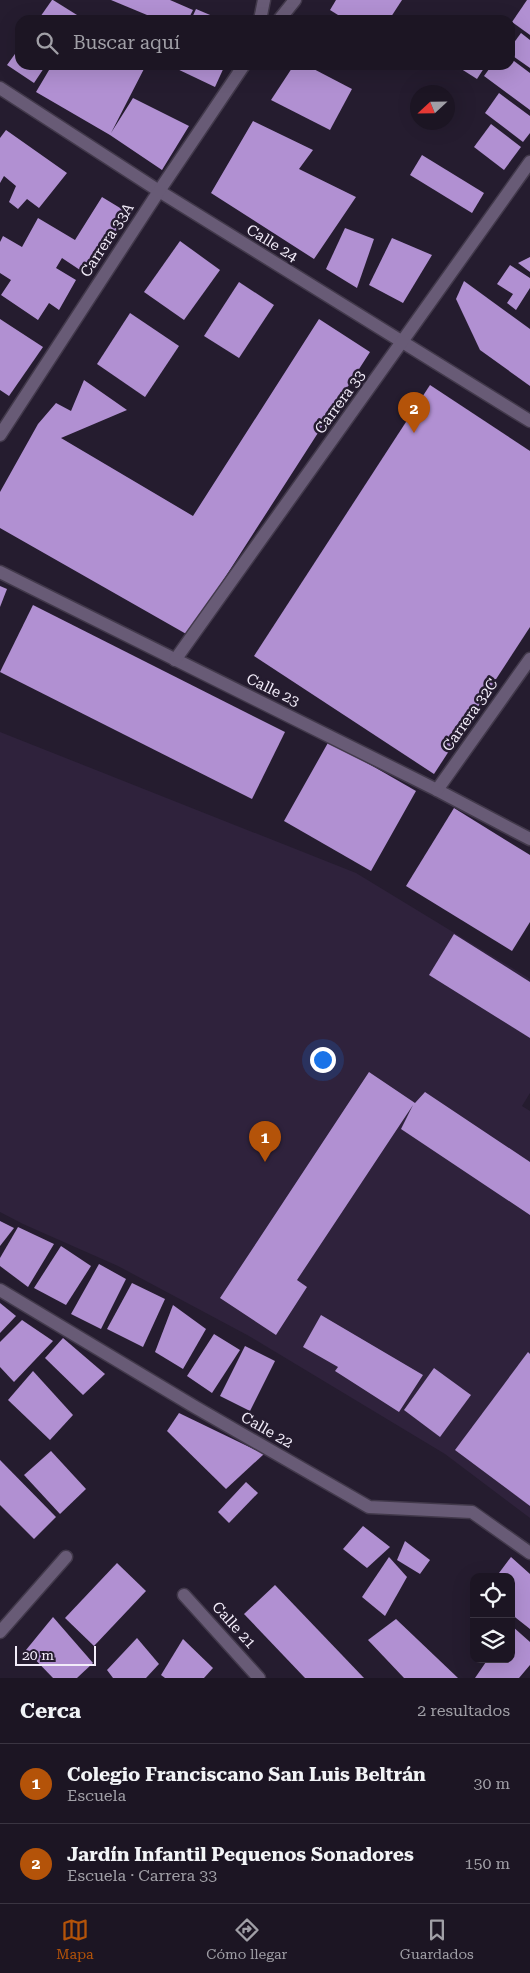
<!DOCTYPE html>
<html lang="es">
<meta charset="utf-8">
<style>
:root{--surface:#1c1523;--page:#251e2b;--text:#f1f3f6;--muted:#a09fa6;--line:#3a3441;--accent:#b45309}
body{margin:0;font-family:"Roboto Serif",serif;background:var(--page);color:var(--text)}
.controls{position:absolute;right:15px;bottom:15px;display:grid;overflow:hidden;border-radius:10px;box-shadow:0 5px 20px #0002}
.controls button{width:45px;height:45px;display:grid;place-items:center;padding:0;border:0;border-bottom:1px solid var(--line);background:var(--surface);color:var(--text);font:25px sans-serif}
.compass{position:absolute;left:410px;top:85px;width:45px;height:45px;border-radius:50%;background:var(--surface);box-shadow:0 5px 20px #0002;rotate:248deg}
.scale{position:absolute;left:15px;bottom:12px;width:81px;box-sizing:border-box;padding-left:5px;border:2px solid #f2ecf9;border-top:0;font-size:14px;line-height:18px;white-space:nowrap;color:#f2ecf9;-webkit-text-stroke:4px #251c2f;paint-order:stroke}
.you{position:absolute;left:322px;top:1059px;width:18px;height:18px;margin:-12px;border:4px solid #fff;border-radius:50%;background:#1a73e8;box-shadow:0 0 0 8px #1a73e833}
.badge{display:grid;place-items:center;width:32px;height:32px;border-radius:50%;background:var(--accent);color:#fff;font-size:16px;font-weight:700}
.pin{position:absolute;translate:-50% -41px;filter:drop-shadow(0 1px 2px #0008)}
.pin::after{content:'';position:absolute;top:26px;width:18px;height:15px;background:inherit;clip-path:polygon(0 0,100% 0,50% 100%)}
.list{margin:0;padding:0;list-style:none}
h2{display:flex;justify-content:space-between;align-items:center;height:65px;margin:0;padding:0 20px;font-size:21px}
h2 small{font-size:16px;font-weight:400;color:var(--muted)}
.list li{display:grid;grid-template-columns:32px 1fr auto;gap:15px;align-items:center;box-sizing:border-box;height:80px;padding:0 20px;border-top:1px solid var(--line)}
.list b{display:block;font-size:19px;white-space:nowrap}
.list p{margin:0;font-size:16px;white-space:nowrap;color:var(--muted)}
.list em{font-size:16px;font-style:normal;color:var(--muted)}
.icon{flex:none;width:28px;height:28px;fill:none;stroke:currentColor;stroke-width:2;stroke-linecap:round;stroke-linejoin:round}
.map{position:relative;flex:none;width:530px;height:1678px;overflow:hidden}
.search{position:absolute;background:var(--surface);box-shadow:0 5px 20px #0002;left:15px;right:15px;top:15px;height:55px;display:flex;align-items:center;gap:12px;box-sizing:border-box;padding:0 18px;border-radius:15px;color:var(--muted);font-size:19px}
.sheet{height:225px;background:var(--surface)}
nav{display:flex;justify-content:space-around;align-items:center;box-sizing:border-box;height:70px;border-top:1px solid var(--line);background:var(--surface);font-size:14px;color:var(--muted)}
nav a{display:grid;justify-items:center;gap:2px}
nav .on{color:var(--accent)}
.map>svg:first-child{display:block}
</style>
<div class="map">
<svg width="530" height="1678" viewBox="0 0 530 1678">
<rect width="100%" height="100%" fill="#251c2f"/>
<polygon fill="#2f223c" points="0,732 356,873 530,979 530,1093 522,1106 530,1111 530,1518 445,1454 249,1336 118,1266 23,1224 0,1212"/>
<g fill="#b190d2">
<polygon points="52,0 53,0 85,20 38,20"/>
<polygon points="111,0 170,0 193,10 188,20 159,20"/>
<polygon points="336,0 402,0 389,20 346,20 330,10"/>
<polygon points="527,0 530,0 530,35 512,22"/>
<polygon points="196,9 222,20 191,20"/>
<polygon points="521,33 530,40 530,68 510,54 510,48"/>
<polygon points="20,47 20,65 46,65 34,83 7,65"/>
<polygon points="510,58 530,73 530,110 484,76 492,65 510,65"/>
<polygon points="52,65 146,65 111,133 133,98 189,126 162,170 110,135 36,92"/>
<polygon points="173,65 225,65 215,87 173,67"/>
<polygon points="294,65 306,65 352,89 330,130 271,100"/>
<polygon points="455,65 486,65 477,79"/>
<polygon points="499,93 530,116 530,133 523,142 485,113"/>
<polygon points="253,121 313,150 299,169 356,197 314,259 211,193"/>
<polygon points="491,124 521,147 504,170 474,147"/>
<polygon points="6,130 67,173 39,208 27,199 18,209 9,202 16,186 4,176 0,183 0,138"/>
<polygon points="422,155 484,193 472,213 410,175"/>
<polygon points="102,197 130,214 83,272 62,258 56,268 76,280 59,310 49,303 38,320 1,295 11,280 0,273 0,242 3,236 22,247 38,218 75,240"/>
<polygon points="345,228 374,239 357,288 326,269"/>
<polygon points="392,238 432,255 403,303 369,285"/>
<polygon points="180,241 220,270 184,320 144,292"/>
<polygon points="530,257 530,272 518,263"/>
<polygon points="510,265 530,278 530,288 516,310 507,303 513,294 497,284"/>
<polygon points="464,281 530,329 530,386 480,350 456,299"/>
<polygon points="239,282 274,305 239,358 204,336"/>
<polygon points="130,313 179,346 145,397 97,364"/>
<polygon points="0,319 43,347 9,396 0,390"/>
<polygon points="319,319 370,352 188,635 0,528 0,492 38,424 56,403 71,411 84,380 127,410 61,438 193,516"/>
<polygon points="430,385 530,451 530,627 434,774 254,656"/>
<polygon points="0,586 7,589 0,607"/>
<polygon points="33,605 285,732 252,799 0,672"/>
<polygon points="329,741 416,791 371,871 284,821"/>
<polygon points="454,808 530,855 530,922 512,951 406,886"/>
<polygon points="454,934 530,982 530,1038 429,975"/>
<polygon points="369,1072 415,1103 425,1092 530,1162 530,1215 401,1129 413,1105 297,1280 307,1287 276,1335 220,1298"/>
<polygon points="0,1221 14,1228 0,1246"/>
<polygon points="18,1227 54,1244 28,1287 0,1266 0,1258"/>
<polygon points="61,1246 91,1266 66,1305 34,1288"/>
<polygon points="99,1264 126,1279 101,1329 71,1314"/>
<polygon points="132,1283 165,1299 143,1347 107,1329"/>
<polygon points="0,1303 16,1316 0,1333"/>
<polygon points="173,1305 206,1329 183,1369 155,1352"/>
<polygon points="321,1315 423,1375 399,1412 335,1371 338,1367 303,1347"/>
<polygon points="22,1320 53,1341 14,1382 0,1367 0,1342"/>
<polygon points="214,1334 240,1350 212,1393 187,1376"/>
<polygon points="63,1338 105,1374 83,1395 45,1358"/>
<polygon points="245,1346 275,1361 250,1411 220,1396"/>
<polygon points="528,1352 530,1354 530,1506 455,1450"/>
<polygon points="434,1368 471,1395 440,1437 404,1410"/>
<polygon points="33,1371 73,1415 50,1440 8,1400"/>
<polygon points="179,1413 264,1454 226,1489 167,1431"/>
<polygon points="51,1451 86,1489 60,1514 24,1475"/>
<polygon points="0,1460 56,1517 34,1539 0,1505"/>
<polygon points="246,1482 258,1493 229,1523 218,1512"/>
<polygon points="363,1526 390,1547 367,1568 343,1549"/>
<polygon points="405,1541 430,1560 420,1574 397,1560"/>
<polygon points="389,1557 407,1577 385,1616 362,1597"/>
<polygon points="511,1557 530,1574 530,1629 511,1614 511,1577 496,1577"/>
<polygon points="117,1563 146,1591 94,1646 65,1618"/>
<polygon points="275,1585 364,1678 305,1678 244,1614"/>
<polygon points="53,1617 93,1663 77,1678 53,1678 26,1650"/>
<polygon points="396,1619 458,1678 404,1678 368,1640"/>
<polygon points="512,1626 530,1642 530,1665 519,1678 475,1678 488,1659 511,1659"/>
<polygon points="137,1638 159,1664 146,1678 113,1678 107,1670"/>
<polygon points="183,1639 213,1668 204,1678 165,1678 161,1675"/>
</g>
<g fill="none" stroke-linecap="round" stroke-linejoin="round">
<defs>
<g id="street">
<polyline points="260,20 264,0"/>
<polyline points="279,20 295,0"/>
<polyline points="0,88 159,191 530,421"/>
<polyline points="0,435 159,191 244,65"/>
<polyline points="0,572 437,790 530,839"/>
<polyline points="175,660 530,162"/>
<polyline points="437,790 530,659"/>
<polyline points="0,1290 195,1407 369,1507 472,1512 530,1553"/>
<polyline points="184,1595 259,1678"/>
<polyline points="0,1632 66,1557"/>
</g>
</defs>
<use href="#street" stroke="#42394b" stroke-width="15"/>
<use href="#street" stroke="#685b76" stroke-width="12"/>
</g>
<g text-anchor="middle" stroke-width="5" stroke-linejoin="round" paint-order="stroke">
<g font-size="15" fill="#f2ecf9" stroke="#251c2f">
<text transform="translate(107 240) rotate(-57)" y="5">Carrera 33A</text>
<text transform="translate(272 243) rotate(32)" y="5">Calle 24</text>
<text transform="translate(340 402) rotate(-54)" y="5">Carrera 33</text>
<text transform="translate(273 690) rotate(26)" y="5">Calle 23</text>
<text transform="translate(470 715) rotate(-55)" y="5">Carrera 32C</text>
<text transform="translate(267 1430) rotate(30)" y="5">Calle 22</text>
<text transform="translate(234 1625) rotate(48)" y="5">Calle 21</text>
</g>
</g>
</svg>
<div class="controls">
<button><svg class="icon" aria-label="locate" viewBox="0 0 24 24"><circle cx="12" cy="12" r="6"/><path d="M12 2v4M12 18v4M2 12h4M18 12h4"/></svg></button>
<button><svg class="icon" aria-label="layers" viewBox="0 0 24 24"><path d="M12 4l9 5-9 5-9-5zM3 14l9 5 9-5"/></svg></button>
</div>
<svg class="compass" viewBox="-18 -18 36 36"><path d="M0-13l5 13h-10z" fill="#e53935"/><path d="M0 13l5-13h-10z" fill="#a09fa6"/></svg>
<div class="scale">20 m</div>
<div class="you"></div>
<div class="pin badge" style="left:265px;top:1162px">1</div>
<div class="pin badge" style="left:414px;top:433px">2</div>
<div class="search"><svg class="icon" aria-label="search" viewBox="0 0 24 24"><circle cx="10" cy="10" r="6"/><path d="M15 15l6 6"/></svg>Buscar aquí</div>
</div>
<section class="sheet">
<h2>Cerca<small>2 resultados</small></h2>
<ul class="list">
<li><span class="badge">1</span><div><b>Colegio Franciscano San Luis Beltrán</b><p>Escuela</p></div><em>30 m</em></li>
<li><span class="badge">2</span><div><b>Jardín Infantil Pequenos Sonadores</b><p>Escuela · Carrera 33</p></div><em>150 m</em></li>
</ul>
</section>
<nav>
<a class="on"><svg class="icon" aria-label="map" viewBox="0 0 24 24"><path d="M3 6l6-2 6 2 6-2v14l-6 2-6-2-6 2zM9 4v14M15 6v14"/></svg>Mapa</a>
<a><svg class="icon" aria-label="directions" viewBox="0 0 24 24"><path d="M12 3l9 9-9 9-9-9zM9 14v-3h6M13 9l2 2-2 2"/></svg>Cómo llegar</a>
<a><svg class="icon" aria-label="saved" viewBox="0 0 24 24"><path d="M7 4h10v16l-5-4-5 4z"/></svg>Guardados</a>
</nav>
